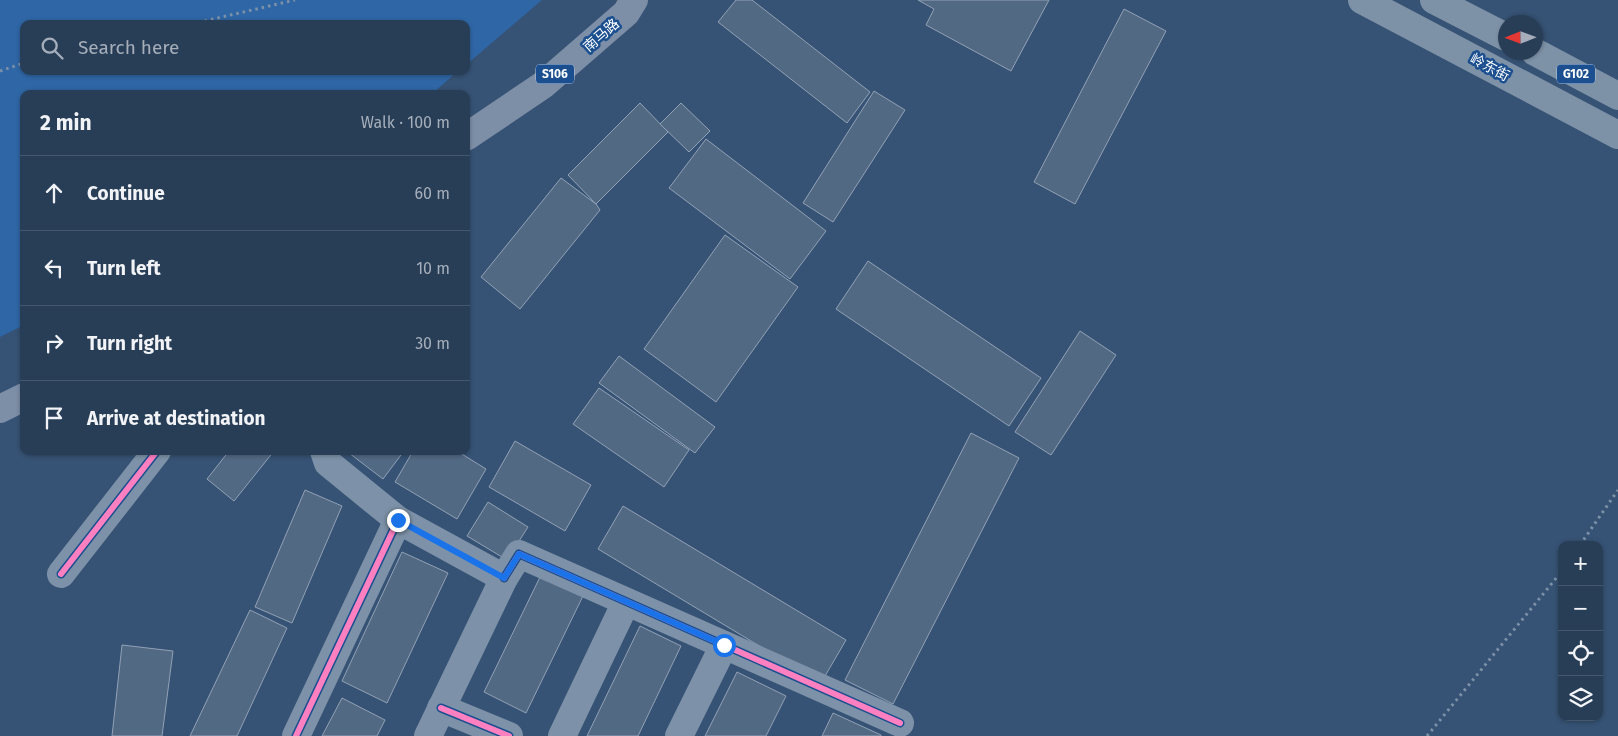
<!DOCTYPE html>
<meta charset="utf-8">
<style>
:root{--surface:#283e57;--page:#344961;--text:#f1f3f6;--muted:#a5aeba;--line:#44576d}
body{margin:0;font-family:"Fira Sans","Noto Sans SC",sans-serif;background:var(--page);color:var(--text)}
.controls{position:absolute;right:15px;bottom:15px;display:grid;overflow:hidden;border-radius:10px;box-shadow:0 1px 4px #0004}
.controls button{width:45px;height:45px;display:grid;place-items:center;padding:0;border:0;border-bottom:1px solid var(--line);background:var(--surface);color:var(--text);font:25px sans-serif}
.compass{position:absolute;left:1498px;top:15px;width:45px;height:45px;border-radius:50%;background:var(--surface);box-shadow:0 1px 4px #0004;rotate:269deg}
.stop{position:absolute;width:15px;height:15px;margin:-11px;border:4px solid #1a73e8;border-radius:50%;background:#fff}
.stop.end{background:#1a73e8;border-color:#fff;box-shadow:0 1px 5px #0008}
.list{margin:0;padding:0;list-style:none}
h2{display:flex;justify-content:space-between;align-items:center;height:65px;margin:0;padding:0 20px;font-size:21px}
h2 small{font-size:16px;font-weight:400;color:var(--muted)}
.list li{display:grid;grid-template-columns:32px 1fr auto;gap:15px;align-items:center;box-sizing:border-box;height:75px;padding:0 20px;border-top:1px solid var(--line)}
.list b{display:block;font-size:19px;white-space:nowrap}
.list em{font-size:16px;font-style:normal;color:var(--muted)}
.icon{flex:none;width:28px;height:28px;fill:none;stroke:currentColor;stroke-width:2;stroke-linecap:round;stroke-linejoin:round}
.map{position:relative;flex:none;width:1618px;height:736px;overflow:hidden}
.search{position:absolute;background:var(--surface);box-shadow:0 1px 4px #0004;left:20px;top:20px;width:450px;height:55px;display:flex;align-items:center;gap:12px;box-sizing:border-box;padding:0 18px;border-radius:10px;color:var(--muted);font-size:19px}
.panel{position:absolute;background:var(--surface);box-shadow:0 1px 4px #0004;left:20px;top:90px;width:450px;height:365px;border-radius:10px}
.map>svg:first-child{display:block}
</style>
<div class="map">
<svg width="1618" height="736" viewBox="0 0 1618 736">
<rect width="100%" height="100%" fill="#365274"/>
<polygon fill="#2f66a5" points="0,0 542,0 466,65 466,24 24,24 24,71 458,71 432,94 24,94 24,325 0,337"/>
<g fill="#526984" stroke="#92a2b6">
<polygon points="736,0 752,0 870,92 847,123 718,22"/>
<polygon points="918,0 1049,0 1011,71 926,25 934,9"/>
<polygon points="1124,9 1166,31 1075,204 1034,182"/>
<polygon points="874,91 905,110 833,222 803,203"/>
<polygon points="640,103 668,132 596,204 568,175"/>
<polygon points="681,103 710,131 689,152 660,124"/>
<polygon points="706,139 826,231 790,279 669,188"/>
<polygon points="561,178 596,204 600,210 520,309 481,277"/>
<polygon points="725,235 798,287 716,402 644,349"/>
<polygon points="868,261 1041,378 1009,426 836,309"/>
<polygon points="1080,331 1116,355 1051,455 1015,432"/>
<polygon points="619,356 715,427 695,453 599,383"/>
<polygon points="599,388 689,450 664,487 573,424"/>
<polygon points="971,433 1019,458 893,704 845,680"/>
<polygon points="515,441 591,485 565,531 489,487"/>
<polygon points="229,451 274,451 234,501 207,479"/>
<polygon points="351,451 404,451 383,479 349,453"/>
<polygon points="413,451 457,451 486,469 457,519 395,482"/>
<polygon points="305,490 342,506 292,623 255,607"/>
<polygon points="488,502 528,527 507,560 467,536"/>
<polygon points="623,506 846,640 821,683 598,549"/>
<polygon points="402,552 448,573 387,703 342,681"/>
<polygon points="541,575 583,596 526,713 484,692"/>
<polygon points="250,610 287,628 237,736 190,736"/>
<polygon points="640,626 681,646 638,736 587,736"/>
<polygon points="122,645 173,651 162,736 112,736"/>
<polygon points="737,672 786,696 766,736 705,736"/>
<polygon points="342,698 385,720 377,736 322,736"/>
<polygon points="833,713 881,735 881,736 822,736"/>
</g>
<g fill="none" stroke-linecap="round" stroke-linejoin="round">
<g stroke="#7d92a8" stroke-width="3" stroke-dasharray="2.5 4" stroke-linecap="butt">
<polyline points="192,24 295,0"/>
<polyline points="0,71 24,63"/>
<polyline points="1580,545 1618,490"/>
<polyline points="1427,736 1562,571"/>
</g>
<g stroke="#7d92a8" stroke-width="28">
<polyline points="324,451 328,463 398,520 504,578 428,736"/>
<polyline points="61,574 157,451"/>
<polyline points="504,578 519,554 900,723"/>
<polyline points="441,708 509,736"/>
<polyline points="296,736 398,520"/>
<polyline points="562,736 626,602"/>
<polyline points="679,736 724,645"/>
</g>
<g stroke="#7d8ea7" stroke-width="28">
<polyline points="466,137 543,85 626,13 634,0"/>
<polyline points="0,409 24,397"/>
</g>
<g stroke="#7e92a7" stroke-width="28">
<polyline points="1362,0 1618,135"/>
<polyline points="1434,0 1506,37"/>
<polyline points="1535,52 1618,96"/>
</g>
<defs>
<g id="cycleway">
<polyline points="61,574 157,451"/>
<polyline points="504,578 519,554 900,723"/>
<polyline points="441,708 509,736"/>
<polyline points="296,736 398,520"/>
</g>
</defs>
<use href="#cycleway" stroke="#1b4f8f" stroke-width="9"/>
<use href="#cycleway" stroke="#ff80c0" stroke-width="6"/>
</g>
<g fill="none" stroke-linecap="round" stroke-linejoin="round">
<polyline stroke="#1a73e8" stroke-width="6" points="398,520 504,578 519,554 724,645"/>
</g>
<g text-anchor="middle" stroke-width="5" stroke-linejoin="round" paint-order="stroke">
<g fill="#1b4f8f" stroke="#bbcadd" stroke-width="1">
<rect x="536" y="64.5" width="38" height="19" rx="4"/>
<rect x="1557" y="64.5" width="38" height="19" rx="4"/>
</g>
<g font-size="12" font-weight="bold" fill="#fff">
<text x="555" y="78">S106</text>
<text x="1576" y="78">G102</text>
</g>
<g font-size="14" fill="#fff" stroke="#1b4f8f">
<text transform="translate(601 35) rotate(-41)" y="5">南马路</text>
<text transform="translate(1490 67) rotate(28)" y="5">岭东街</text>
</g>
</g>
</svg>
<div class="controls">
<button>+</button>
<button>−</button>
<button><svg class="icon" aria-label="locate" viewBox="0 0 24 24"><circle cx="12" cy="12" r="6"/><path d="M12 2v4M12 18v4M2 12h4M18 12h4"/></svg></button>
<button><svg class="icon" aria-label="layers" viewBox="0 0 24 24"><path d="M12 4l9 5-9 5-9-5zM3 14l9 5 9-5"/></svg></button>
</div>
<svg class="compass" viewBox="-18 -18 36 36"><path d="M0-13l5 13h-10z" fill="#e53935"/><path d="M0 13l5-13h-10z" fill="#a5aeba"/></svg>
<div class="stop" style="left:724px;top:645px"></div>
<div class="stop end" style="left:398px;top:520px"></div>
<div class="search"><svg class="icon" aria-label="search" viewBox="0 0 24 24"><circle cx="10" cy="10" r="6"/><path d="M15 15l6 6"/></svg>Search here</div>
<section class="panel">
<h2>2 min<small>Walk · 100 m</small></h2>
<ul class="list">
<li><svg class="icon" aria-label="ahead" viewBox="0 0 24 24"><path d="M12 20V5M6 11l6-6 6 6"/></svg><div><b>Continue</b></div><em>60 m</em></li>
<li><svg class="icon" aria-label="left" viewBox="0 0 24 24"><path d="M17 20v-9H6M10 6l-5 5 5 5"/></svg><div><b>Turn left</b></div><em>10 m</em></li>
<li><svg class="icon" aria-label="right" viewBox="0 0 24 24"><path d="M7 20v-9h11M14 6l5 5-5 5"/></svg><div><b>Turn right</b></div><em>30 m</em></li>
<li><svg class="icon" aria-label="arrive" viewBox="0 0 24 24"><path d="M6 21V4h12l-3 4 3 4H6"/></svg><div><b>Arrive at destination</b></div></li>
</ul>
</section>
</div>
